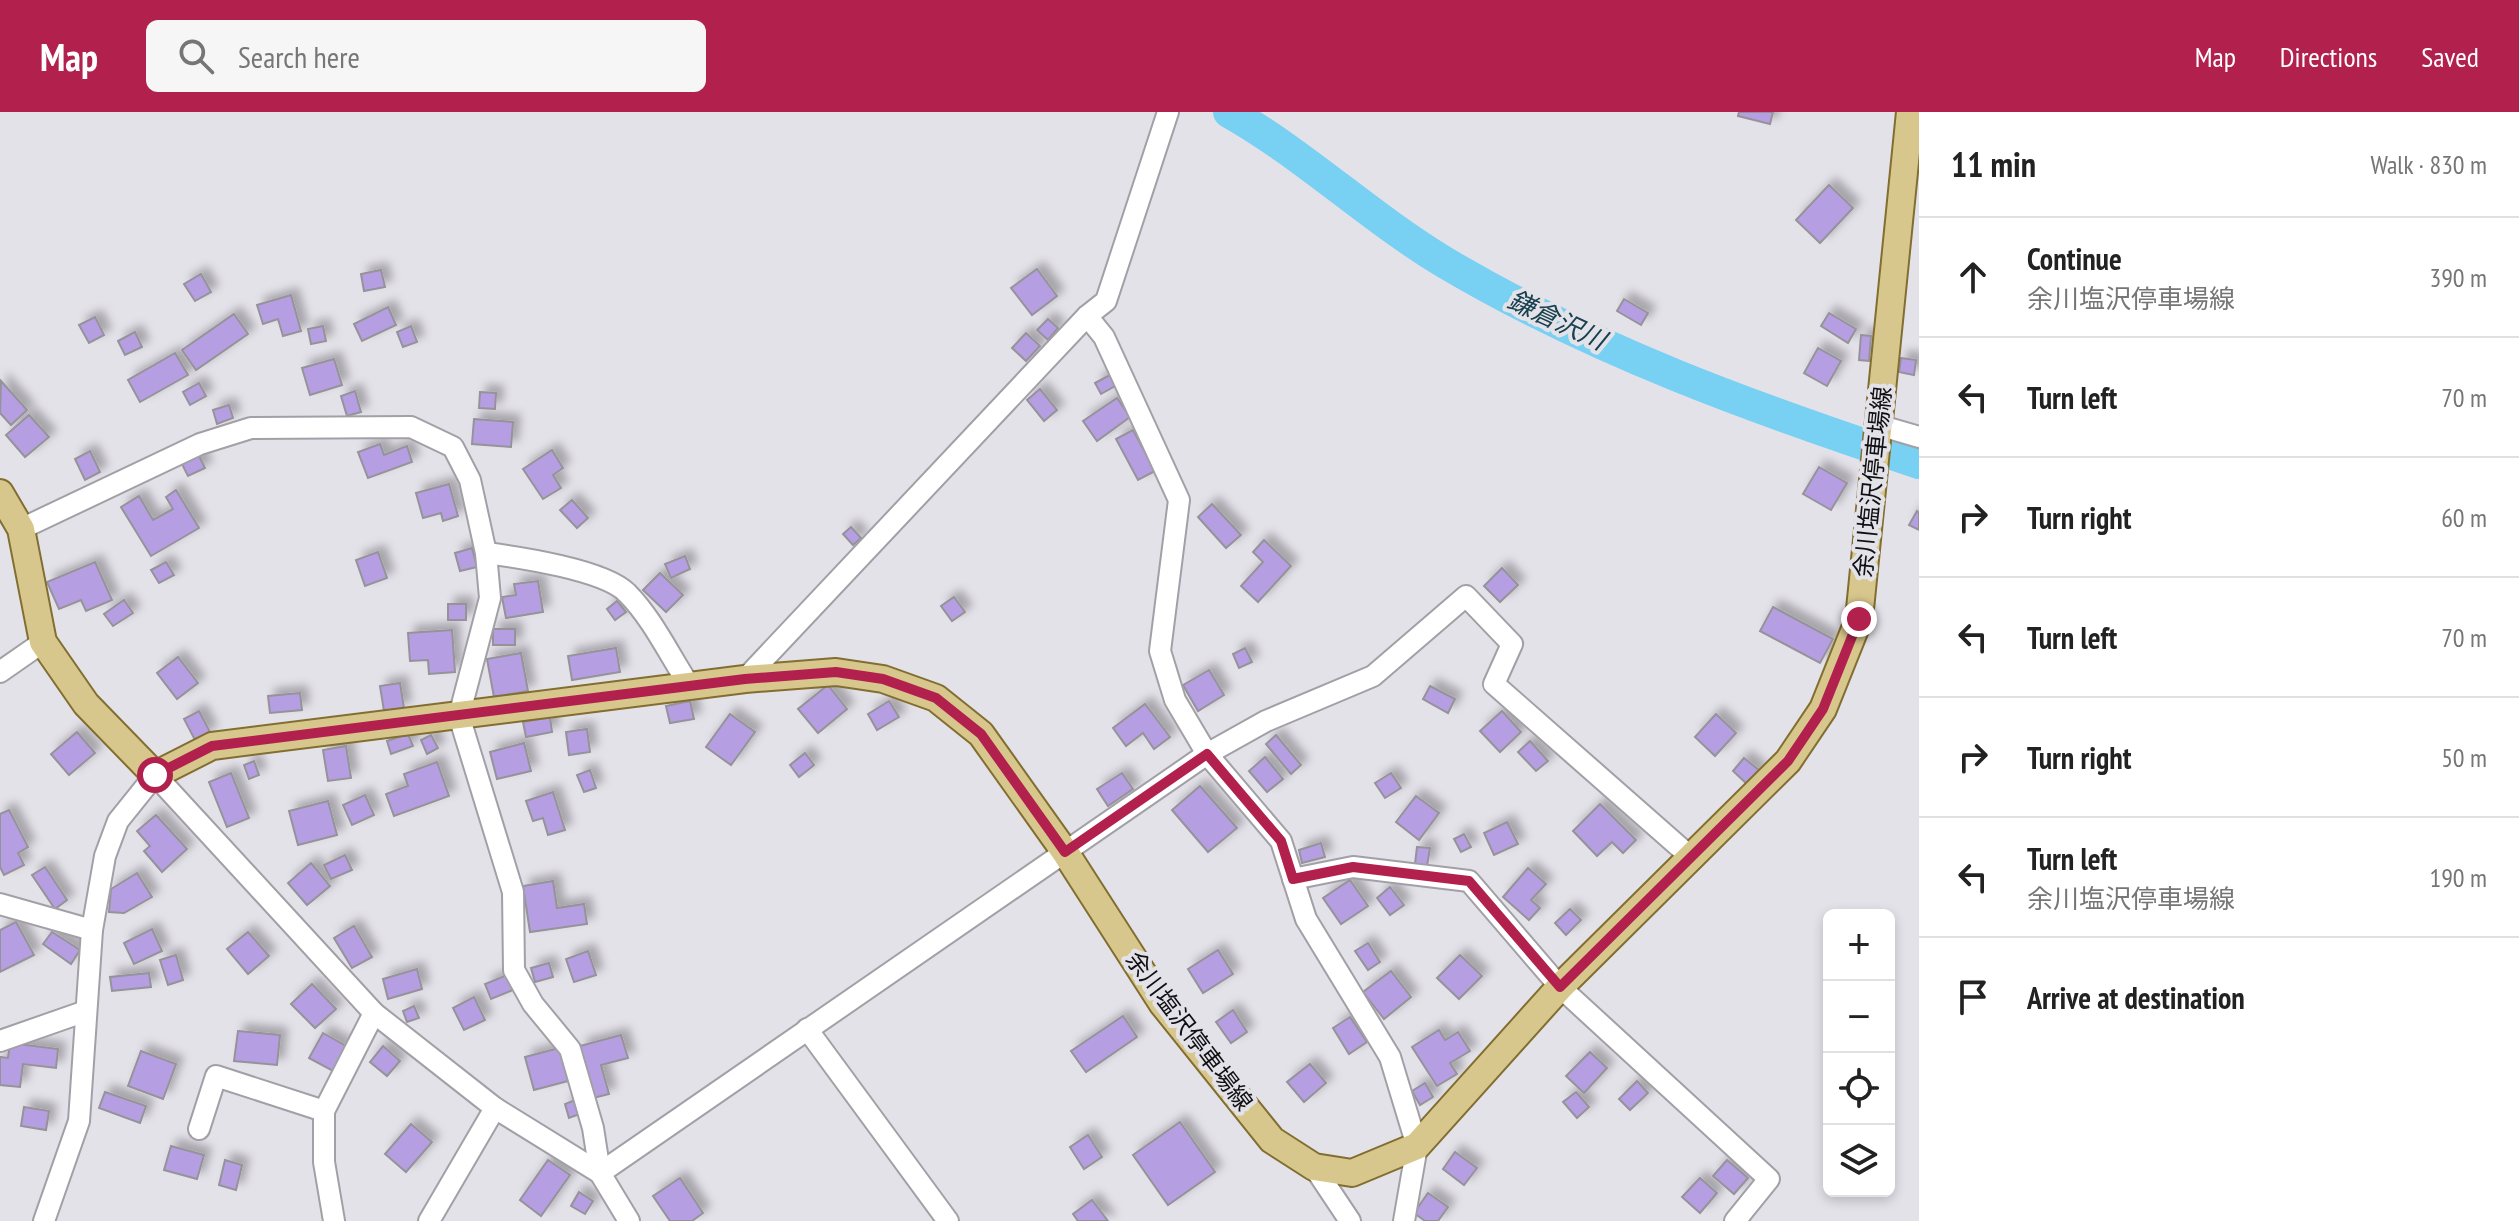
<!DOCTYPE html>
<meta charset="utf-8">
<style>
:root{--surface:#fff;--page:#f6f6f6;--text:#222;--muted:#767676;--line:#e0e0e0;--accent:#b2214d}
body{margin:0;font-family:"PT Sans Narrow","Noto Sans JP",sans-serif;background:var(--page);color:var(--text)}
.controls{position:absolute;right:24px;bottom:24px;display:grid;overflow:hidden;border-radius:12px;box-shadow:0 4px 12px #0003}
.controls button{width:72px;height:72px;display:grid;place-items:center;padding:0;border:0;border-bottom:2px solid var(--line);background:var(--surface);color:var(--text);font:40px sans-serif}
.stop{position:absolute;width:24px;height:24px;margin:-18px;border:6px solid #b2214d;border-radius:50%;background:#fff}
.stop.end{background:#b2214d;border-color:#fff;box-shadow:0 2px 8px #0008}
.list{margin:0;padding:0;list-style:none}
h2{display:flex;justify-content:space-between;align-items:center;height:104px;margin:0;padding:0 32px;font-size:34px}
h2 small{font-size:26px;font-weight:400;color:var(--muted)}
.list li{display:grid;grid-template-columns:52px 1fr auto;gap:24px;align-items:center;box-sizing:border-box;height:120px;padding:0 32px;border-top:2px solid var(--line)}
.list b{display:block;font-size:30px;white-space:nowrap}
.list p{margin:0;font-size:26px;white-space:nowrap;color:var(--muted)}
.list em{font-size:26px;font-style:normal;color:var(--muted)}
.icon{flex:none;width:44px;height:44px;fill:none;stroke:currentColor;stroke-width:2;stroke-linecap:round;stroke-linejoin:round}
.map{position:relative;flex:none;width:1919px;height:1109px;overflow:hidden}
header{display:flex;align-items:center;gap:48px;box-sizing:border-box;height:112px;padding:0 40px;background:var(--accent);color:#fff}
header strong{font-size:38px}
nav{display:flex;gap:44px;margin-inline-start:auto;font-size:28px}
.search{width:560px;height:72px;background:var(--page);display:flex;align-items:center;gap:20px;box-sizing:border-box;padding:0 28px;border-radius:12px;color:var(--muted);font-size:30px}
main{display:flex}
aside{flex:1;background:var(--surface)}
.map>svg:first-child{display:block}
</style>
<header>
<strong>Map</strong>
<div class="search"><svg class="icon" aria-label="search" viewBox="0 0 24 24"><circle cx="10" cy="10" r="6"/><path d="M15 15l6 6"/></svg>Search here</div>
<nav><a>Map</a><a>Directions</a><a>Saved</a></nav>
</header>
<main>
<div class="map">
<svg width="1919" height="1109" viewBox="0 0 1919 1109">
<defs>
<filter id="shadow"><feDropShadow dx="7" dy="-7" stdDeviation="4" flood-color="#0004"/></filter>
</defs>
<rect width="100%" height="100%" fill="#e4e2e9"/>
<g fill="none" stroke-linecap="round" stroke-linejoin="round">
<path stroke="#78d0f2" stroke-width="32" d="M 1229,0 C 1305,43 1369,105 1444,150 C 1592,238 1756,297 1919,351"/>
</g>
<g fill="#b59fe2" stroke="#959399" stroke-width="2" filter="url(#shadow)">
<polygon points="1739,0 1773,0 1770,12 1738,4"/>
<polygon points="1829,73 1853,96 1820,131 1796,108"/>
<polygon points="1037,157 1057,184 1032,203 1011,176"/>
<polygon points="381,158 385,175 364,179 361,162"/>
<polygon points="201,162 211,180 195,189 184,172"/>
<polygon points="291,183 301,219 283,224 278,207 263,212 257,193"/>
<polygon points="1624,187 1648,201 1641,213 1617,199"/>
<polygon points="388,195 396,213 362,229 354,212"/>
<polygon points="1829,201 1856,217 1848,231 1821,214"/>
<polygon points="234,202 248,222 196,258 182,238"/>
<polygon points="95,205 104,223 89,231 79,213"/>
<polygon points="1048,207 1058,216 1048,228 1037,218"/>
<polygon points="323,214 326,229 311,232 308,217"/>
<polygon points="411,214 417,230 403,235 397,220"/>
<polygon points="135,220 142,235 125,243 118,229"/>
<polygon points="1026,221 1040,234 1026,249 1012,236"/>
<polygon points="1861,223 1871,224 1869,249 1859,248"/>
<polygon points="1818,236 1841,249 1827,274 1804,261"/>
<polygon points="175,241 188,263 140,290 128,268"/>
<polygon points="1901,246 1916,248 1914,263 1899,260"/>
<polygon points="334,247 342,273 310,283 302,256"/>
<polygon points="1110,263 1115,274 1101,282 1095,271"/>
<polygon points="1,269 27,298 11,313 0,301"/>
<polygon points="199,271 206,284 190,293 183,280"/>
<polygon points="1040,277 1057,298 1044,309 1027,288"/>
<polygon points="355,279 361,300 347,304 341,284"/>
<polygon points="480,280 496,281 495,297 479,296"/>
<polygon points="1117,286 1130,305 1097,329 1083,309"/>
<polygon points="229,293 233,306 217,312 213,298"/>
<polygon points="29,303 49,325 25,345 6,323"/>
<polygon points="474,307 513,310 511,335 472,332"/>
<polygon points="1133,318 1155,359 1138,368 1116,327"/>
<polygon points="380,332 384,343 407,334 412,350 368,366 358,340"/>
<polygon points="552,338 563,356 553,363 561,376 543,387 523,357"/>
<polygon points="90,339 100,360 85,368 75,347"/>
<polygon points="198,342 205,356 188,364 181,350"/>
<polygon points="1819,355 1847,371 1831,398 1803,382"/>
<polygon points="449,372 458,404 443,409 441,401 423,406 416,381"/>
<polygon points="176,378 199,416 151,444 121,395 139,384 153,408 173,397 166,385"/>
<polygon points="572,388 588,406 577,416 560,398"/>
<polygon points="1212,392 1241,423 1226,436 1198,405"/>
<polygon points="1917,399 1919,401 1919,418 1909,413"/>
<polygon points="851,415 861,426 853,433 843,422"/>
<polygon points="1264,428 1291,454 1258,490 1241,474 1263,450 1253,440"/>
<polygon points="472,436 477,455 460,459 455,441"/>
<polygon points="378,440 387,466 365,474 356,448"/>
<polygon points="685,444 690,457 671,466 665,452"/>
<polygon points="95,450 112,488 86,499 81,488 59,497 47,470"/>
<polygon points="166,450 174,463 159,471 151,458"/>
<polygon points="1502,456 1518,473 1500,490 1484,474"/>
<polygon points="660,461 683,483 666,500 643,478"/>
<polygon points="538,469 543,500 506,506 502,485 516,483 514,472"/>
<polygon points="954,485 965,500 952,509 941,494"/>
<polygon points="124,488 133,501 113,514 104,502"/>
<polygon points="617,489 626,500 615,508 607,497"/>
<rect x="448" y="492" width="18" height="16"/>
<polygon points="1773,495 1833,527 1820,551 1760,519"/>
<rect x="493" y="517" width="22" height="16"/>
<polygon points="452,518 455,560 429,562 428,548 410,549 408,521"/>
<polygon points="616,536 620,560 572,568 568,544"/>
<polygon points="1245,536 1252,550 1239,556 1233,542"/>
<polygon points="521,541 528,579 494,585 487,547"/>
<polygon points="178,545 198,571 177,587 157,561"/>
<polygon points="1209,558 1224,583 1198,599 1183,573"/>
<polygon points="400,571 404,596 384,599 380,574"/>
<polygon points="828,573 847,597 818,621 798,597"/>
<polygon points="1430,574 1455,587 1448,601 1423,587"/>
<polygon points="300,581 302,598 270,601 268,584"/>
<polygon points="690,589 694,607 670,611 666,594"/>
<polygon points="889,589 899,605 877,618 868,602"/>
<polygon points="1145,592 1170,625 1154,637 1143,621 1126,634 1113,616"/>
<polygon points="199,599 210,620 195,628 184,607"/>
<polygon points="1502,599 1521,620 1500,640 1480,619"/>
<polygon points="730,602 755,620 731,653 706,635"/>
<polygon points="1716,602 1736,621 1715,644 1695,625"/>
<polygon points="550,605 552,620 526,625 523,610"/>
<polygon points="587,617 590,640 569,643 566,620"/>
<polygon points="77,620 95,641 69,663 51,642"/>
<polygon points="408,622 413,634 391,642 387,629"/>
<polygon points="431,623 438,636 427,642 421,628"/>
<polygon points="1276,623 1301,653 1291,662 1266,632"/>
<polygon points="1530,629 1548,649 1536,659 1518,640"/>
<polygon points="524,631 531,659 497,667 490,640"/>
<polygon points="346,634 351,666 328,669 323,638"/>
<polygon points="805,641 814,653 799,665 790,653"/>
<polygon points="1265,645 1283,667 1267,680 1249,659"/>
<polygon points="1744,646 1760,659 1748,673 1733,659"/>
<polygon points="254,649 259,663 249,667 244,653"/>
<polygon points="437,650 449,684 394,704 386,682 408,674 404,662"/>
<polygon points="590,658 596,676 584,680 577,663"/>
<polygon points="231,661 249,706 227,715 209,670"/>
<polygon points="1122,661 1133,677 1108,694 1097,677"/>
<polygon points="1391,661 1401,676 1385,686 1375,671"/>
<polygon points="1200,674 1237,716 1208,740 1172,698"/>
<polygon points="553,680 565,718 548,723 543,706 533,709 526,689"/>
<polygon points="365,683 374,703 352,713 343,693"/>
<polygon points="1416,684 1439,701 1419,728 1396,710"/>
<polygon points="328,689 337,723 298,733 289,699"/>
<polygon points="1600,692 1636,728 1623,741 1612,730 1597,744 1573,719"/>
<polygon points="9,698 28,735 18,741 24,753 4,763 0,755 0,702"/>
<polygon points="156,703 187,737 162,760 144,739 150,734 137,719"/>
<polygon points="1507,710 1518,732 1494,743 1484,721"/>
<polygon points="1464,722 1471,735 1461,740 1454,727"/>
<polygon points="1321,731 1325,745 1302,751 1299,738"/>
<polygon points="1417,735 1430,736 1427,754 1415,752"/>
<polygon points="345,743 352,758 331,767 324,753"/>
<polygon points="311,751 330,774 307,793 288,771"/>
<polygon points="45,755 67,788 55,797 32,763"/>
<polygon points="1528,756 1546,772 1531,788 1540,796 1529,808 1503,785"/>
<polygon points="137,761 152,785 124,801 109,800 111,777"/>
<polygon points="1350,768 1368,794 1341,812 1323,786"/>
<polygon points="553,769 557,796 584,792 587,812 530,820 523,774"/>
<polygon points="1390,775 1404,793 1390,803 1377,786"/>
<polygon points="1570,797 1581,808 1566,823 1555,811"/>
<polygon points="16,810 34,843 0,860 0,818"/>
<polygon points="354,814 372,845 352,856 334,826"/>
<polygon points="152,817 162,839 134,852 124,831"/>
<polygon points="52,820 80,838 71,852 43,832"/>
<polygon points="248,820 269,844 248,862 227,837"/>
<polygon points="1368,831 1380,850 1368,858 1355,839"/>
<polygon points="1218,838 1233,862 1203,881 1188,857"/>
<polygon points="588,839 596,863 574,870 566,847"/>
<polygon points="176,843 183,868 168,873 160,848"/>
<polygon points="1460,843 1482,864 1459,887 1437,866"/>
<polygon points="549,851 553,865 535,870 531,856"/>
<polygon points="417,857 422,877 388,887 383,867"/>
<polygon points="1391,859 1411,885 1384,907 1363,880"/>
<polygon points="149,861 151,875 112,879 110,865"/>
<polygon points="507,863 513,878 491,887 485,872"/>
<polygon points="312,872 336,897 315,916 291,892"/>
<polygon points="474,885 485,908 464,918 453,896"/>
<polygon points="414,894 419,906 407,910 403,899"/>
<polygon points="1233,898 1247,920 1231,931 1216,910"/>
<polygon points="1123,904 1137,925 1086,960 1071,939"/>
<polygon points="1350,905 1367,930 1349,942 1333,916"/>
<polygon points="1439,918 1445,928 1458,920 1470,939 1450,951 1457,962 1437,974 1412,935"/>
<polygon points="238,919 280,923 277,953 234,949"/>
<polygon points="323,921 346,934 333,959 309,946"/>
<polygon points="621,923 628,946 601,953 609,982 593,986 580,934"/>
<polygon points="10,931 58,937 56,956 23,952 20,975 0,973 0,945 8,946"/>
<polygon points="383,934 400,949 387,964 370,950"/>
<polygon points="559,936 568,969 534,978 525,945"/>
<polygon points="141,939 176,952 163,987 128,974"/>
<polygon points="1590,940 1607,956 1584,981 1566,964"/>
<polygon points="1310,952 1326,971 1304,990 1287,970"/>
<polygon points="1637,969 1648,981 1630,998 1619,987"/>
<polygon points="1425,971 1433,985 1420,993 1412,979"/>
<polygon points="105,980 146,994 140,1011 99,996"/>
<polygon points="1576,980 1589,995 1577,1006 1563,990"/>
<polygon points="575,988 580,1002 569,1006 565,992"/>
<polygon points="24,995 49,999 46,1018 21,1014"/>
<polygon points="1180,1010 1215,1060 1168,1093 1133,1043"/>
<polygon points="411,1012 432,1030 406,1060 385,1042"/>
<polygon points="1088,1023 1102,1045 1084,1057 1070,1035"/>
<polygon points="171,1034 204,1043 197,1067 164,1058"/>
<polygon points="1455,1040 1477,1056 1464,1073 1443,1057"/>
<polygon points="225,1048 242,1053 236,1078 219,1073"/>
<polygon points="548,1048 570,1063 541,1104 520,1088"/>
<polygon points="1727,1048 1748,1066 1734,1082 1713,1064"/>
<polygon points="680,1066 703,1101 692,1109 670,1109 653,1084"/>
<polygon points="1700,1066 1717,1081 1700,1101 1682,1085"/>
<polygon points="579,1080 593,1089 585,1102 571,1094"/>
<polygon points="1428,1081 1448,1095 1438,1109 1425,1109 1414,1101"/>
<polygon points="1092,1088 1108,1109 1078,1109 1073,1102"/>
</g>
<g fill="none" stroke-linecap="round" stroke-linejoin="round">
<defs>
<g id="minor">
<polyline points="1087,204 1104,225 1179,388 1160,539 1175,588 1207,642 1281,729 1306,807 1390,945 1417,1034 1404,1109"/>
<polyline points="1878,313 1919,325"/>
<polyline points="21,417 200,332 251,316 411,315 453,335 470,368 486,441 490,486 459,604 513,780 514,858 533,892 570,937 593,1016 600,1061 629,1109"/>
<path d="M 486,441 C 518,445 605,458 627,481 C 652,506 670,544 689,573"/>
<polyline points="0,560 43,530"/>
<polyline points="745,567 1087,204 1106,189 1168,0"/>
<polyline points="1293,767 1353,755 1469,769 1560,875 1769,1067 1735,1109"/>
<polyline points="0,792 92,818"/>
<polyline points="807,917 948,1109"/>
<polyline points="0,929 86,899"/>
<polyline points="199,1017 216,964 324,999"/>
<polyline points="1314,1055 1350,1109"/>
<polyline points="600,1061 1207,642 1266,609 1373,564 1466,484 1512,532 1494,572 1693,747"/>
<polyline points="44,1109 79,1009 92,818 105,744 118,709 155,663 374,901 495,996 600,1061"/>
<polyline points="334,1109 324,1050 324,999 374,901"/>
<polyline points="429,1109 495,996"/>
</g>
<polyline id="major" points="0,381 21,417 43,530 86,592 155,663 212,634 745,567 836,560 883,567 936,586 981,622 1065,740 1162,891 1272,1028 1314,1055 1352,1061 1417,1034 1560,875 1788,649 1823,597 1859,507 1910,0"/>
</defs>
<use href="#minor" stroke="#a2a0a6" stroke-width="24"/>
<use href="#major" stroke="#816e30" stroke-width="30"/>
<use href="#minor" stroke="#fff" stroke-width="20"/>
<use href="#major" stroke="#d8c78c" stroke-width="26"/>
</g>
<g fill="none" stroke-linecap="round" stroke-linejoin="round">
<polyline stroke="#b2214d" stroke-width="10" points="155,663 212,634 745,567 836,560 883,567 936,586 981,622 1065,740 1207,642 1281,729 1293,767 1353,755 1469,769 1560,875 1788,649 1823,597 1859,507"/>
</g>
<g text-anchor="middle" stroke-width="8" stroke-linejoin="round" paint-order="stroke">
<g font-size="24" fill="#100f11" stroke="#e4e2e9">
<text transform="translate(1873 370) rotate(-84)" y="8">余川塩沢停車場線</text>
<text transform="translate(1189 919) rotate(53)" y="8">余川塩沢停車場線</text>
</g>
<g font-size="26" font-style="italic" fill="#18404e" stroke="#e4e2e9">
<text transform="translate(1557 208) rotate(25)" y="9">鎌倉沢川</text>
</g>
</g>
</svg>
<div class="controls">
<button>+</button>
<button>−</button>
<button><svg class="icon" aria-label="locate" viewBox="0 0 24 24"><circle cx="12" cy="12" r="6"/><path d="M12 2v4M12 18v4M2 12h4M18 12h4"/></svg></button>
<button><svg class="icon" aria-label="layers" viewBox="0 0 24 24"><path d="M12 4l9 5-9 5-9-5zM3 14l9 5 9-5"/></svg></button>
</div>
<div class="stop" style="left:155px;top:663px"></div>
<div class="stop end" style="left:1859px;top:507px"></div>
</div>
<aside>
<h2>11 min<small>Walk · 830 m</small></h2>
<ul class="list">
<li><svg class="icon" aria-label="ahead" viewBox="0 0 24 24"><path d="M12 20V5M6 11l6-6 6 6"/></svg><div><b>Continue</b><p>余川塩沢停車場線</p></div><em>390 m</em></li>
<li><svg class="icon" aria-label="left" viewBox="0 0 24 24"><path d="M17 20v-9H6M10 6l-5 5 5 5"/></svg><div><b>Turn left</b></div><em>70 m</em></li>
<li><svg class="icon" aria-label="right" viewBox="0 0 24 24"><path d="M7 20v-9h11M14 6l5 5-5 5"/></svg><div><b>Turn right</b></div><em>60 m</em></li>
<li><svg class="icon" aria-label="left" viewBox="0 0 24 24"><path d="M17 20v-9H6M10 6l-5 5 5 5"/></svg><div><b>Turn left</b></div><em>70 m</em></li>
<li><svg class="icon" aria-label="right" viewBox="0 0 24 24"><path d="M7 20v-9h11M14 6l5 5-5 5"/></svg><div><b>Turn right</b></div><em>50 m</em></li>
<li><svg class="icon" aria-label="left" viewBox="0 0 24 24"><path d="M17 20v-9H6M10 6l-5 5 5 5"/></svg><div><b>Turn left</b><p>余川塩沢停車場線</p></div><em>190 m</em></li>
<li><svg class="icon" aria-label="arrive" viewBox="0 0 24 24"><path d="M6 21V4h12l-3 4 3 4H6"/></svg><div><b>Arrive at destination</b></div></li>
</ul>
</aside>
</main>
